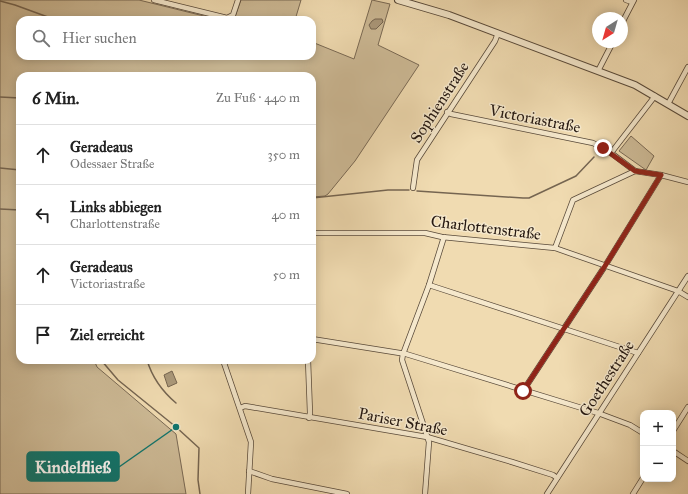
<!DOCTYPE html>
<html lang="de">
<meta charset="utf-8">
<style>
:root{--surface:#fff;--page:#f2f2f2;--text:#222;--muted:#767676;--line:#e0e0e0}
body{margin:0;font-family:"IM FELL Great Primer",serif;background:var(--page);color:var(--text)}
.controls{position:absolute;right:12px;bottom:12px;display:grid;overflow:hidden;border-radius:8px;box-shadow:0 2px 10px #0003}
.controls button{width:36px;height:36px;display:grid;place-items:center;padding:0;border:0;border-bottom:1px solid var(--line);background:var(--surface);color:var(--text);font:20px sans-serif}
.compass{position:absolute;left:592px;top:12px;width:36px;height:36px;border-radius:50%;background:var(--surface);box-shadow:0 2px 10px #0003;rotate:217deg}
.stop{position:absolute;width:12px;height:12px;margin:-9px;border:3px solid #8f2418;border-radius:50%;background:#fff}
.stop.end{background:#8f2418;border-color:#fff;box-shadow:0 1px 4px #0008}
.list{margin:0;padding:0;list-style:none}
h2{display:flex;justify-content:space-between;align-items:center;height:52px;margin:0;padding:0 16px;font-size:17px}
h2 small{font-size:13px;font-weight:400;color:var(--muted)}
.list li{display:grid;grid-template-columns:26px 1fr auto;gap:12px;align-items:center;box-sizing:border-box;height:60px;padding:0 16px;border-top:1px solid var(--line)}
.list b{display:block;font-size:15px;white-space:nowrap}
.list p{margin:0;font-size:13px;white-space:nowrap;color:var(--muted)}
.list em{font-size:13px;font-style:normal;color:var(--muted)}
.icon{flex:none;width:22px;height:22px;fill:none;stroke:currentColor;stroke-width:2;stroke-linecap:round;stroke-linejoin:round}
.map{position:relative;flex:none;width:688px;height:494px;overflow:hidden}
.search{position:absolute;background:var(--surface);box-shadow:0 2px 10px #0003;left:16px;top:16px;width:300px;height:44px;display:flex;align-items:center;gap:10px;box-sizing:border-box;padding:0 14px;border-radius:12px;color:var(--muted);font-size:15px}
.panel{position:absolute;background:var(--surface);box-shadow:0 2px 10px #0003;left:16px;top:72px;width:300px;height:292px;border-radius:12px}
.map>svg:first-child{display:block}
</style>
<div class="map">
<svg width="688" height="494" viewBox="0 0 688 494">
<rect width="100%" height="100%" fill="#f0dbb1"/>
<filter id="stains"><feTurbulence type="fractalNoise" baseFrequency=".005" numOctaves="4"/><feColorMatrix values="0 0 0 0 .2 0 0 0 0 .09 0 0 0 0 .02 0 0 0 .5 -.17"/></filter>
<radialGradient id="worn" r=".72"><stop offset=".6" stop-color="#630" stop-opacity="0"/><stop offset="1" stop-color="#630" stop-opacity=".3"/></radialGradient>
<g fill="#cdba96" stroke="#796954">
<polygon points="0,0 139,0 220,20 20,20 20,56 312,56 312,42 354,59 372,0 390,4 378,45 419,65 355,161 328,194 325,196 312,197 312,76 20,76 20,360 94,360 97,367 176,434 186,494 0,494"/>
<polygon points="241,0 301,0 295,20 234,20"/>
<polygon points="631,136 654,156 646,170 619,151"/>
</g>
<g fill="#ab997b" stroke="#756551">
<polygon points="375,19 382,19 383,22 376,29 371,29 369,25 372,21"/>
<polygon points="172,371 177,383 168,387 164,375"/>
</g>
<g fill="none" stroke-linecap="round" stroke-linejoin="round">
<g stroke="#756551" stroke-width="1.5">
<polyline points="0,1 15,5 56,20"/>
<polyline points="0,97 20,98"/>
<polyline points="0,168 20,170"/>
<polyline points="417,191 523,198 529,198 576,176 594,157"/>
<polyline points="312,198 388,190 409,190"/>
<polyline points="0,209 20,210"/>
<polyline points="101,360 118,380 176,427 199,448 198,480 200,494"/>
<path d="M 147,360 C 152,377 163,392 176,403"/>
</g>
<defs>
<g id="minor">
<polyline points="154,0 227,18 233,15 238,0"/>
<polyline points="626,0 632,2"/>
<polyline points="622,23 634,0"/>
<polyline points="598,71 613,42"/>
<polyline points="668,104 688,67"/>
<polyline points="447,112 451,114 593,143 611,153 635,171"/>
<polyline points="611,153 655,96"/>
<polyline points="413,188 417,160 495,41 498,33"/>
<polyline points="312,233 425,233 442,237 555,248 573,200 635,171 661,175 688,182"/>
<polyline points="555,248 678,291 688,297"/>
<polyline points="429,285 638,353"/>
<polyline points="312,339 406,354 598,413 630,425 643,433"/>
<polyline points="223,360 251,442 248,494"/>
<polyline points="308,360 310,413 309,418"/>
<polyline points="523,391 605,266 661,175"/>
<polyline points="240,408 245,406 427,437 512,462 553,475 557,478"/>
<polyline points="673,431 688,407"/>
<polyline points="673,451 688,461"/>
<polyline points="249,471 272,479 347,494"/>
<polyline points="425,494 429,442 402,360 403,354 429,285 444,237"/>
<polyline points="547,494 688,276"/>
<polyline points="633,494 643,478"/>
</g>
<polyline id="tertiary" points="398,0 449,15 635,85 688,116"/>
</defs>
<use href="#minor" stroke="#584939" stroke-width="6"/>
<use href="#tertiary" stroke="#584939" stroke-width="8"/>
<use href="#minor" stroke="#f5e8cc" stroke-width="4.5"/>
<use href="#tertiary" stroke="#f5e8cc" stroke-width="6"/>
</g>
<g fill="none" stroke-linecap="round" stroke-linejoin="round">
<polyline stroke="#8f2418" stroke-width="5" points="523,391 605,266 661,175 635,171 603,148"/>
</g>
<g text-anchor="middle" stroke-width="3" stroke-linejoin="round" paint-order="stroke">
<g font-size="16" fill="#251811" stroke="#f5e8cc">
<text transform="translate(439 102) rotate(-57)" y="6">Sophienstraße</text>
<text transform="translate(535 118) rotate(11)" y="6">Victoriastraße</text>
<text transform="translate(486 227) rotate(7)" y="6">Charlottenstraße</text>
<text transform="translate(606 378) rotate(-57)" y="6">Goethestraße</text>
<text transform="translate(403 421) rotate(11)" y="6">Pariser Straße</text>
</g>
</g>
<path fill="none" stroke="#0f766e" stroke-width="1.5" d="M176 427L119 467"/>
<circle fill="#0f766e" stroke="#f5e8cc" stroke-width="1.5" cx="176" cy="427" r="4"/>
<rect fill="#0f766e" stroke="#0f766e" stroke-width="1.5" x="27" y="452" width="92" height="29" rx="4"/>
<g font-size="17" text-anchor="middle" font-weight="bold" fill="#fff">
<text x="73" y="473">Kindelfließ</text>
</g>
<rect width="100%" height="100%" filter="url(#stains)"/>
<rect width="100%" height="100%" fill="url(#worn)"/>
</svg>
<div class="controls">
<button>+</button>
<button>−</button>
</div>
<svg class="compass" viewBox="-18 -18 36 36"><path d="M0-13l5 13h-10z" fill="#e53935"/><path d="M0 13l5-13h-10z" fill="#767676"/></svg>
<div class="stop" style="left:523px;top:391px"></div>
<div class="stop end" style="left:603px;top:148px"></div>
<div class="search"><svg class="icon" aria-label="search" viewBox="0 0 24 24"><circle cx="10" cy="10" r="6"/><path d="M15 15l6 6"/></svg>Hier suchen</div>
<section class="panel">
<h2>6 Min.<small>Zu Fuß · 440 m</small></h2>
<ul class="list">
<li><svg class="icon" aria-label="ahead" viewBox="0 0 24 24"><path d="M12 20V5M6 11l6-6 6 6"/></svg><div><b>Geradeaus</b><p>Odessaer Straße</p></div><em>350 m</em></li>
<li><svg class="icon" aria-label="left" viewBox="0 0 24 24"><path d="M17 20v-9H6M10 6l-5 5 5 5"/></svg><div><b>Links abbiegen</b><p>Charlottenstraße</p></div><em>40 m</em></li>
<li><svg class="icon" aria-label="ahead" viewBox="0 0 24 24"><path d="M12 20V5M6 11l6-6 6 6"/></svg><div><b>Geradeaus</b><p>Victoriastraße</p></div><em>50 m</em></li>
<li><svg class="icon" aria-label="arrive" viewBox="0 0 24 24"><path d="M6 21V4h12l-3 4 3 4H6"/></svg><div><b>Ziel erreicht</b></div></li>
</ul>
</section>
</div>
